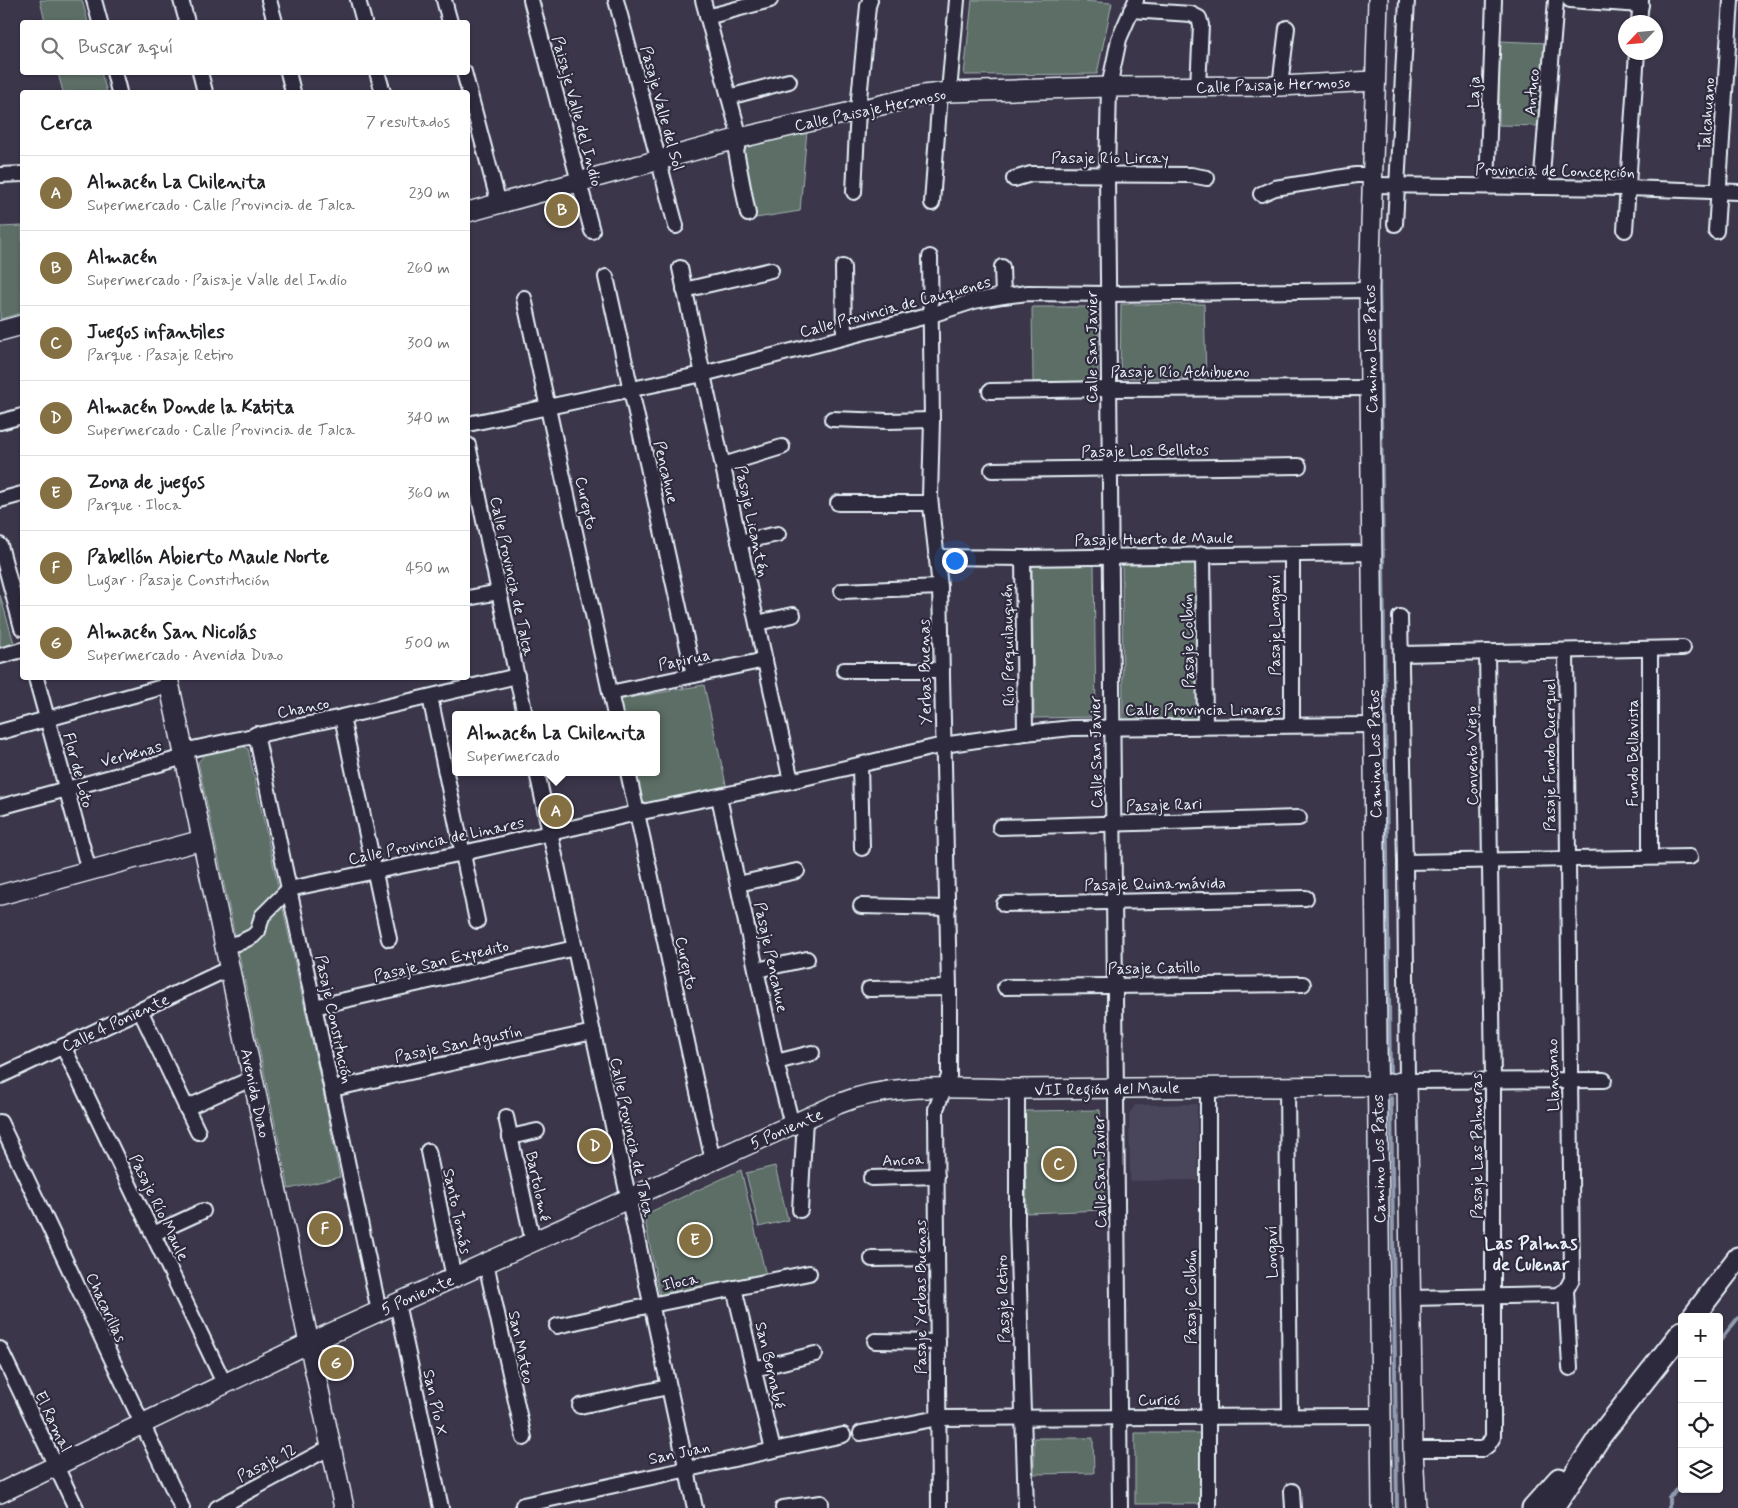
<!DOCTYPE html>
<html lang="es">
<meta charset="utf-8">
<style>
:root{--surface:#fff;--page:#f6f6f6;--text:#202124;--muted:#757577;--line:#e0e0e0;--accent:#847042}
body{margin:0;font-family:Mynerve,sans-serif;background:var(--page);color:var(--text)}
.controls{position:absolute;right:15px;bottom:15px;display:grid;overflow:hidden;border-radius:5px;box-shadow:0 1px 4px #0004}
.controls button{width:45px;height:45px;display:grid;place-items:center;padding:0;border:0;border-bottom:1px solid var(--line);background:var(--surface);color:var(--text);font:25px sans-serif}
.compass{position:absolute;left:1618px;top:15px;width:45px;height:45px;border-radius:50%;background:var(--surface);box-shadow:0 1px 4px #0004;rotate:244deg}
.you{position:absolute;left:954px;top:560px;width:18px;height:18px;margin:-12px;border:4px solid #fff;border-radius:50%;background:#1a73e8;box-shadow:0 0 0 8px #1a73e833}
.badge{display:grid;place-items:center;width:32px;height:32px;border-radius:50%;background:var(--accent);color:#fff;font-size:16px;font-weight:700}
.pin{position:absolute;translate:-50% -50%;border:2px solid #fff;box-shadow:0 1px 5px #0006}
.popup{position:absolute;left:452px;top:711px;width:208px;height:65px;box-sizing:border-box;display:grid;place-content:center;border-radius:5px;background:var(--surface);filter:drop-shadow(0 1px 4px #0005);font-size:16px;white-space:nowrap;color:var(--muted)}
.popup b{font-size:19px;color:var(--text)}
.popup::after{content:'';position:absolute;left:50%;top:100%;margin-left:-10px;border:10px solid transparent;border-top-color:var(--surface)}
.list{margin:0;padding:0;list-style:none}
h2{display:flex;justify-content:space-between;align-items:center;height:65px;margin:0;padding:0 20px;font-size:21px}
h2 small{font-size:16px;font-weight:400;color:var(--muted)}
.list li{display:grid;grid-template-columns:32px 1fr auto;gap:15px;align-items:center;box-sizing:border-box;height:75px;padding:0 20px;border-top:1px solid var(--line)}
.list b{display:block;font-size:19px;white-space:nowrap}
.list p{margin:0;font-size:16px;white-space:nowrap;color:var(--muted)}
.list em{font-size:16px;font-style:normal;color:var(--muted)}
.icon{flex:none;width:28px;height:28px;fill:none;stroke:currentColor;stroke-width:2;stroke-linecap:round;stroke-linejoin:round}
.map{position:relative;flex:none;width:1738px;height:1508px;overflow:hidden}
.search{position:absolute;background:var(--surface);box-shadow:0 1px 4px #0004;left:20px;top:20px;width:450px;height:55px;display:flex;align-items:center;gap:12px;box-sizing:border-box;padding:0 18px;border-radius:5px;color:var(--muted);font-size:19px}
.panel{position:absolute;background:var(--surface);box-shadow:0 1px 4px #0004;left:20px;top:90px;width:450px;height:590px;border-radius:5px}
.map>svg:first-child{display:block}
</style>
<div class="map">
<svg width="1738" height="1508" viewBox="0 0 1738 1508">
<rect width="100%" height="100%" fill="#3b364a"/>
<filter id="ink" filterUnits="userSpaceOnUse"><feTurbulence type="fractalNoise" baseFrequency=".02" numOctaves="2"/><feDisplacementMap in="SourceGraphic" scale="10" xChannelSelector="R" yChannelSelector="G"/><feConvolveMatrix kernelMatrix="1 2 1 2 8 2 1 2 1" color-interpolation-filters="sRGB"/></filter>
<g filter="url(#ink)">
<polygon fill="#49445a" points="1197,1104 1198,1180 1130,1181 1129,1114 1135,1105"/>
<g fill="#5c6e66" stroke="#a2b0af">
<polygon points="40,0 82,0 88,22 45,22"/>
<polygon points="972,0 1067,0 1112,3 1097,74 964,75"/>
<polygon points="1499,41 1549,43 1541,126 1499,125"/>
<polygon points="58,73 101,73 107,92 63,92"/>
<polygon points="807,130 800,211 756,218 741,146"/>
<polygon points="22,226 22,313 0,319 0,227"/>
<polygon points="1121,304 1204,304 1206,378 1120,378"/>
<polygon points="1032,307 1098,307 1098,383 1033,382"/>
<polygon points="1196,559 1199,719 1123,720 1122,561"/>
<polygon points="1032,564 1094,565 1096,717 1034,718"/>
<polygon points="0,595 14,643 0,647"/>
<polygon points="704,685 727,789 639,807 632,772 656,772 656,715 620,715 617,700"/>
<polygon points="240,744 248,749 323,1091 340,1177 289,1189 198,762 207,752"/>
<polygon points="1100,1110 1104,1210 1027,1213 1025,1111"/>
<polygon points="775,1166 788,1220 759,1227 746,1173"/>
<polygon points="741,1170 766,1276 660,1297 645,1220 648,1213"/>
<rect x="1135" y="1433" width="65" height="71"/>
<polygon points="1034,1438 1093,1438 1094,1473 1034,1474"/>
</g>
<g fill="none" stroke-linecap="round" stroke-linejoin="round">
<g stroke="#919cb0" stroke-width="4">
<polyline points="1379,270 1390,1074"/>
<polyline points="1391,1098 1397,1508"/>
<polyline points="1719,1342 1738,1318"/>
<polyline points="1719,1418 1719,1457"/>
<polyline points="1669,1508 1669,1497 1682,1486"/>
</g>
<defs>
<g id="street">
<polyline points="94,0 100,22"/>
<polyline points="181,0 187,22"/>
<polyline points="269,0 275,22"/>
<polyline points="358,0 364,22"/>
<polyline points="444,0 450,22"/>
<polyline points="531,0 592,231"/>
<polyline points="616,0 676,226"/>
<polyline points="703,0 740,138 736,151 748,214"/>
<polyline points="1570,0 1641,5"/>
<polyline points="1131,10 1191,14 1199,18 1201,25 1198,87"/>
<polyline points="707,17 770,0"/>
<polyline points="1639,22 1641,0"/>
<polyline points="114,72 119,92"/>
<polyline points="200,72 205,92"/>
<polyline points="288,72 293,92"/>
<polyline points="377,72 383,92"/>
<polyline points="464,72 499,204"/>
<polyline points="1280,86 1287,28"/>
<polyline points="949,92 957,0"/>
<polyline points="729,97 789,81"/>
<polyline points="0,175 22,174"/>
<polyline points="1014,179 1031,174 1191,175 1207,178"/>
<polyline points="1372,185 1628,188 1738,192"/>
<polyline points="1487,186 1494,0"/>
<polyline points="1541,187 1556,0"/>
<polyline points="854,192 858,109 868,6 870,0"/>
<polyline points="1261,194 1275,188 1356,175 1372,175"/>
<polyline points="932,203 940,93"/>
<polyline points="1395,224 1407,0"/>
<polyline points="1625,230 1637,52"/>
<polyline points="1716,231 1731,0"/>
<polyline points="930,257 932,420 930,497 940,587 949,988 949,1076 936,1109 939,1508"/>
<polyline points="843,267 844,337"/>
<polyline points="1002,267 1003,296"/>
<polyline points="680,268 791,781"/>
<polyline points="606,277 694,675"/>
<polyline points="684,290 771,270"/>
<polyline points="524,298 615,715"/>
<polyline points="990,391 1108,389 1370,388"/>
<polyline points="832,419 888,421 932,420"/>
<polyline points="0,422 22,416"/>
<polyline points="468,424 703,374 931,315 974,301 1003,296 1028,293 1108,294 1369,290"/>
<polyline points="468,445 525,715"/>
<polyline points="723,465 782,447"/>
<polyline points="992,470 1299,466"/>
<polyline points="0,500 22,494"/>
<polyline points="838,503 930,503"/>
<polyline points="739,542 778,534"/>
<polyline points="0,545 22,628"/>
<polyline points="1203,554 1205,726"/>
<polyline points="1292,554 1292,725"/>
<polyline points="936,557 1023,558 1372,553"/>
<polyline points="1023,558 1025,733"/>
<polyline points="842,591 940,587"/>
<polyline points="468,598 499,592"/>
<polyline points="1400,617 1405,862 1407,1081 1604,1080"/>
<polyline points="757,623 793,615"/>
<polyline points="1650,649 1650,857"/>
<polyline points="1401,654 1683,648"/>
<polyline points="0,656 22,650"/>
<polyline points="844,670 942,670"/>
<polyline points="36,678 89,871"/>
<polyline points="610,693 765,660"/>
<polyline points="430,697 477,921"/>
<polyline points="342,717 389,939"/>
<polyline points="0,732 170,685"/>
<polyline points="256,734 379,1311"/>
<polyline points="183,751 342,717 517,676"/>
<polyline points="860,765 862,848"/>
<polyline points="537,772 695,1508"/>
<polyline points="628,772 713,1161"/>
<polyline points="719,797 776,1062 792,1125"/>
<polyline points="0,807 185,757"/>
<polyline points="1000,827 1299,818"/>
<polyline points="1405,862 1690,857"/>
<polyline points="738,884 797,871"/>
<polyline points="1004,904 1306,898"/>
<polyline points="861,906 948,908"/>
<polyline points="225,946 241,942 253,936 258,931 262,916 289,889 463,853 637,813 791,781 943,745 1025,733 1072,728 1374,725"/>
<polyline points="757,970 807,959"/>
<polyline points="1005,987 1303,984"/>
<polyline points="869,989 949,988"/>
<polyline points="314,1007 575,948"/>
<polyline points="140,1010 198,1132"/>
<polyline points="63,1046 224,1383"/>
<polyline points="776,1062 812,1053"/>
<polyline points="0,1076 230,968"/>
<polyline points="1287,1087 1290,1416"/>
<polyline points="332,1089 593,1032"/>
<polyline points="1017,1089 1017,1224 1026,1508"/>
<polyline points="186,1108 253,1078"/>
<polyline points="506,1117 533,1242"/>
<polyline points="0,1122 182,1508"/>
<polyline points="510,1137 537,1131"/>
<polyline points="428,1151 454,1278"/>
<polyline points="871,1178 937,1176"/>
<polyline points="800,1210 805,1119"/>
<polyline points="153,1234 203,1211"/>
<polyline points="872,1259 937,1258"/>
<polyline points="486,1263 524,1438"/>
<polyline points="734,1288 773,1450"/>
<polyline points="1566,1290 1570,1368"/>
<polyline points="1411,1298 1557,1295 1566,1290 1572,1279 1566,651"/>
<polyline points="397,1303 441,1508"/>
<polyline points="557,1326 651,1305 809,1273"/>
<polyline points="875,1341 938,1342"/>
<polyline points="0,1349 76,1508"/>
<polyline points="754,1369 815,1354"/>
<polyline points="580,1406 668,1387"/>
<polyline points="861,1433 938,1418 1381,1416"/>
<polyline points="1413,1449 1483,1449 1488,1445 1493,1437 1493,1080 1487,652"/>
<polyline points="1292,1491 1293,1508"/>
<polyline points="523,1505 843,1435"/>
<polyline points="217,1508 331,1447"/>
<polyline points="783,1508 821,1503"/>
<polyline points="1120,1508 1107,175 1109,87 1119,39 1136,0"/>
<polyline points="1208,1508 1208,1087"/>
</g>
<g id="secondary">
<polyline points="1378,0 1369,290 1382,1508"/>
<polyline points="468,212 740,138 924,95 949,92 1109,87 1280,86 1374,81"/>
<polyline points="0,331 22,325"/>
<polyline points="168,678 344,1508"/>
<polyline points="0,895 202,840"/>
<path d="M 0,1493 L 309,1343 L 838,1104 C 895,1081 958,1089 1018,1089 C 1138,1088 1258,1087 1378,1086 L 1407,1081 L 1413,1449 L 1416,1508"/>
</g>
<g id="primary">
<polyline points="1693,1317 1738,1258"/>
<polyline points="1533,1508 1559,1479"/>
<polyline points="1553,1508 1601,1435 1682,1332"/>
</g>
</defs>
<use href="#street" stroke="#e8f1f8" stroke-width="18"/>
<use href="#secondary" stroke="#e8f1f8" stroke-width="22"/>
<use href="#primary" stroke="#e8f1f8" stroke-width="25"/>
<use href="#street" stroke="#2f2a3d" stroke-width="14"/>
<use href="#secondary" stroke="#2f2a3d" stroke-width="19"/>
<use href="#primary" stroke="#2f2a3d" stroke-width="21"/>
</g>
</g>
<g text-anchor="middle" stroke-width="4.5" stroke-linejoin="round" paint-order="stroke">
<g font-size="16" fill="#e8f1f8" stroke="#2f2a3d">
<text transform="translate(1273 84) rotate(-2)" y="6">Calle Paisaje Hermoso</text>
<text transform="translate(1473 92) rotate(-88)" y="6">Laja</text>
<text transform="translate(1531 92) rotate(-85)" y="6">Antuco</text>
<text transform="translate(663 108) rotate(75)" y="6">Pasaje Valle del Sol</text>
<text transform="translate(870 109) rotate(-12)" y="6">Calle Paisaje Hermoso</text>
<text transform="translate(578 111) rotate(75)" y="6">Paisaje Valle del Indio</text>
<text transform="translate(1706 114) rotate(-86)" y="6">Talcahuano</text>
<text x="1110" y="163">Pasaje Río Lircay</text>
<text transform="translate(1555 170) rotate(1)" y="6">Provincia de Concepción</text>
<text transform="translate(895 306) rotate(-15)" y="6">Calle Provincia de Cauquenes</text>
<text transform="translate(1091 347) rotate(-90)" y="6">Calle San Javier</text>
<text transform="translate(1370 349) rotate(-91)" y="6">Camino Los Patos</text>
<text x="1180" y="377">Pasaje Río Achibueno</text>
<text transform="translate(1145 450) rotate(-1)" y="6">Pasaje Los Bellotos</text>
<text transform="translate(667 472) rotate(77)" y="6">Pencahue</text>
<text transform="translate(587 503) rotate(78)" y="6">Curepto</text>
<text transform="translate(753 521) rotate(78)" y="6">Pasaje Licantén</text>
<text transform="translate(1154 538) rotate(-1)" y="6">Pasaje Huerto de Maule</text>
<text transform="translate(513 576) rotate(78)" y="6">Calle Provincia de Talca</text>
<text transform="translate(1274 625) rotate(-90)" y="6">Pasaje Longaví</text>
<text transform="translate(1187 641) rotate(-91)" y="6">Pasaje Colbún</text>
<text transform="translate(1007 645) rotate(-91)" y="6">Río Perquilauquén</text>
<text transform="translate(684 659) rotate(-12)" y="6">Papirua</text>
<text transform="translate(924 672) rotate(-91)" y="6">Yerbas Buenas</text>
<text transform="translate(303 707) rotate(-11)" y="6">Chanco</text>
<text x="1203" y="715">Calle Provincia Linares</text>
<text transform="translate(1095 752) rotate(-91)" y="6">Calle San Javier</text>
<text transform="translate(131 753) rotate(-15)" y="6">Verbenas</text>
<text transform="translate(1632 753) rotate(-90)" y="6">Fundo Bellavista</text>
<text transform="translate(1374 754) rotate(-91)" y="6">Camino Los Patos</text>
<text transform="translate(1549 755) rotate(-90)" y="6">Pasaje Fundo Querquel</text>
<text transform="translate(1471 756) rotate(-91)" y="6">Convento Viejo</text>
<text transform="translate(79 770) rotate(75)" y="6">Flor de Loto</text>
<text transform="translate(1164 804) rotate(-2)" y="6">Pasaje Rari</text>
<text transform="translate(436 840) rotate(-12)" y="6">Calle Provincia de Linares</text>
<text transform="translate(1155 883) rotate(-1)" y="6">Pasaje Quinamávida</text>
<text transform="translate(772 957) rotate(78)" y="6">Pasaje Pencahue</text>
<text transform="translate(441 960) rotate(-13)" y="6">Pasaje San Expedito</text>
<text transform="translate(687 963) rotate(78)" y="6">Curepto</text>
<text transform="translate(1154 967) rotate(-1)" y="6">Pasaje Catillo</text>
<text transform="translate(335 1019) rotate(78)" y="6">Pasaje Constitución</text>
<text transform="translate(115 1022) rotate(-25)" y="6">Calle 4 Poniente</text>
<text transform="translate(458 1043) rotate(-12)" y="6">Pasaje San Agustín</text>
<text transform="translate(1552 1075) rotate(-91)" y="6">Llancanao</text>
<text transform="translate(1107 1088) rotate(-1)" y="6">VII Región del Maule</text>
<text transform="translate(256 1093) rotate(78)" y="6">Avenida Duao</text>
<text transform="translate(786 1128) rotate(-24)" y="6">5 Poniente</text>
<text transform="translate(633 1137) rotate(78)" y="6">Calle Provincia de Talca</text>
<text transform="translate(1476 1146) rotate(-90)" y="6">Pasaje Las Palmeras</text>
<text transform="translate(903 1159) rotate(-2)" y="6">Ancoa</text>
<text transform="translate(1378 1159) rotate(-91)" y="6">Camino Los Patos</text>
<text transform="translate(1099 1172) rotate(-91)" y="6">Calle San Javier</text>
<text transform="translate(539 1186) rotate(78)" y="6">Bartolomé</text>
<text transform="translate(160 1207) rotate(64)" y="6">Pasaje Río Maule</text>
<text transform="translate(458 1211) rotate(78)" y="6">Santo Tomás</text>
<text transform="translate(1271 1252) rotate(-91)" y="6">Longaví</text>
<text transform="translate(680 1281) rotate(-12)" y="6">Iloca</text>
<text transform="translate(417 1294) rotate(-24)" y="6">5 Poniente</text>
<text transform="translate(920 1297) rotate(-90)" y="6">Pasaje Yerbas Buenas</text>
<text transform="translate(1190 1297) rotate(-90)" y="6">Pasaje Colbún</text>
<text transform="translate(1002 1299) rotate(-92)" y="6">Pasaje Retiro</text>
<text transform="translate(107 1307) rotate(65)" y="6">Chacarillas</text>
<text transform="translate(522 1347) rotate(78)" y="6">San Mateo</text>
<text transform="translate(771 1365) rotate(77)" y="6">San Bernabé</text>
<text x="1159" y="1405">Curicó</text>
<text transform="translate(436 1402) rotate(78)" y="6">San Pío X</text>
<text transform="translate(54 1421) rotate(65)" y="6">El Ramal</text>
<text transform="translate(679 1452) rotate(-12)" y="6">San Juan</text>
<text transform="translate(266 1462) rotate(-28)" y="6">Pasaje 12</text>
</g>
<g font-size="18" font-weight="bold" fill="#e8f1f8" stroke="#2f2a3d">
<text x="1531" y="1249">Las Palmas<tspan x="1531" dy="21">de Culenar</tspan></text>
</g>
</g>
</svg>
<div class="controls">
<button>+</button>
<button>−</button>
<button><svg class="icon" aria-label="locate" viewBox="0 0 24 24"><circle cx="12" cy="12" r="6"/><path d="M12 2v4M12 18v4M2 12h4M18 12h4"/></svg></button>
<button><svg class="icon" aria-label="layers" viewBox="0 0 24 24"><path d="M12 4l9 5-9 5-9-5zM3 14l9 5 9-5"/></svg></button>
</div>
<svg class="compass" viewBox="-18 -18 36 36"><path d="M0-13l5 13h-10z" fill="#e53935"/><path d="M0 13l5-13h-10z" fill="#757577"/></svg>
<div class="you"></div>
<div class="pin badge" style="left:556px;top:811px">A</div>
<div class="popup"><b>Almacén La Chilenita</b>Supermercado</div>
<div class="pin badge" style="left:562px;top:210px">B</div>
<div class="pin badge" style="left:1059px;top:1164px">C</div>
<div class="pin badge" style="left:595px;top:1146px">D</div>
<div class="pin badge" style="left:695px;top:1240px">E</div>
<div class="pin badge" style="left:325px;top:1229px">F</div>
<div class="pin badge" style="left:336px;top:1363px">G</div>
<div class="search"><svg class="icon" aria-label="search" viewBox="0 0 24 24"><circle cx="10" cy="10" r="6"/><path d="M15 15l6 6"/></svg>Buscar aquí</div>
<section class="panel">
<h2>Cerca<small>7 resultados</small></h2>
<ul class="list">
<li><span class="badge">A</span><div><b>Almacén La Chilenita</b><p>Supermercado · Calle Provincia de Talca</p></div><em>230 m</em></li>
<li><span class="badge">B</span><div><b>Almacén</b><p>Supermercado · Paisaje Valle del Indio</p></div><em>260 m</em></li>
<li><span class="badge">C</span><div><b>Juegos infantiles</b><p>Parque · Pasaje Retiro</p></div><em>300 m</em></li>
<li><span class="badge">D</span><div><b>Almacén Donde la Katita</b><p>Supermercado · Calle Provincia de Talca</p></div><em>340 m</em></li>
<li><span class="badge">E</span><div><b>Zona de juegos</b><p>Parque · Iloca</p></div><em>360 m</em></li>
<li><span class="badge">F</span><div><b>Pabellón Abierto Maule Norte</b><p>Lugar · Pasaje Constitución</p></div><em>450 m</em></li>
<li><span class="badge">G</span><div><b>Almacén San Nicolás</b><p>Supermercado · Avenida Duao</p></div><em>500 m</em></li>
</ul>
</section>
</div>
